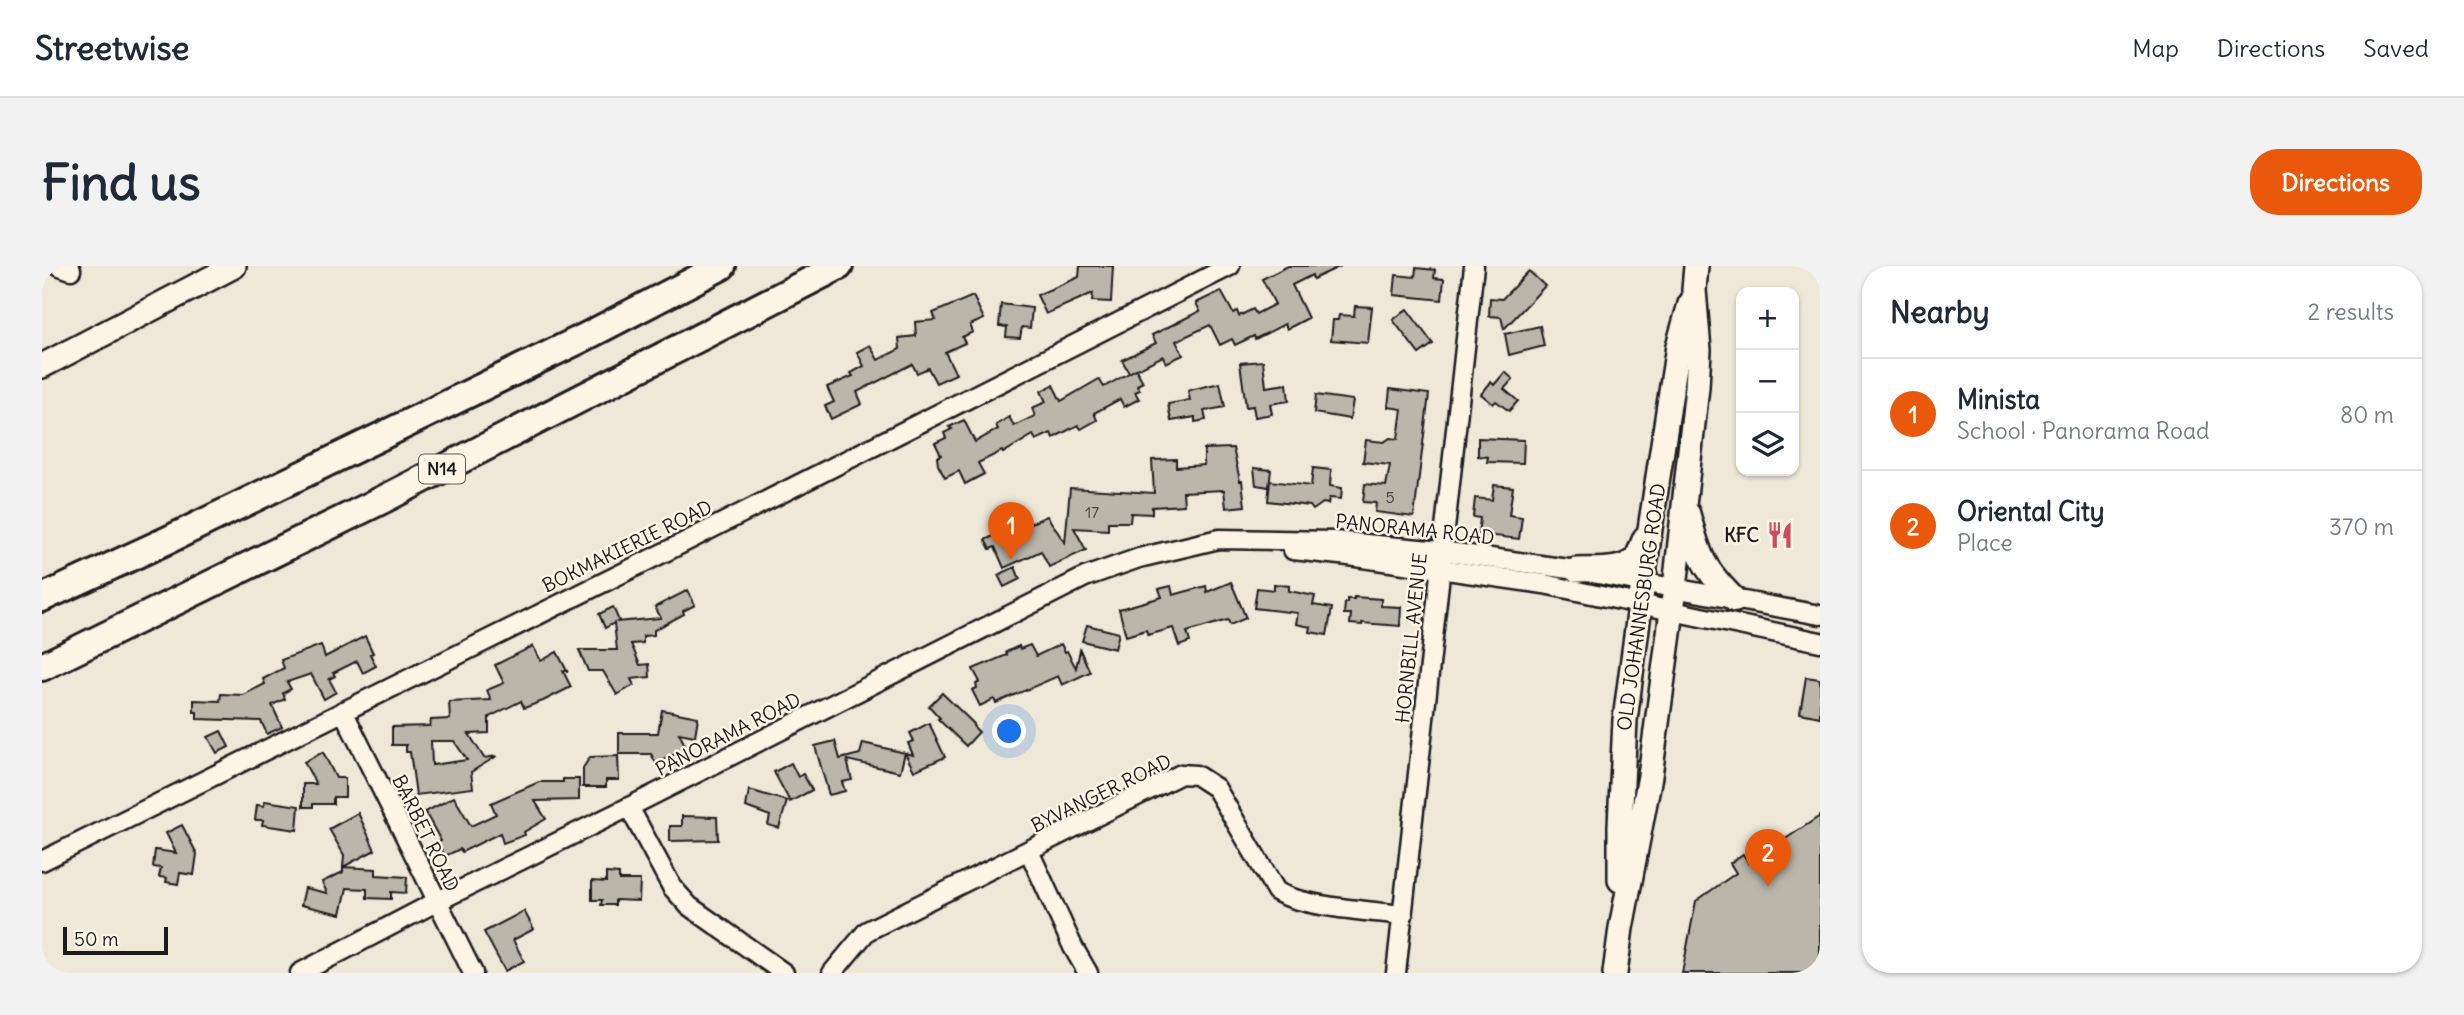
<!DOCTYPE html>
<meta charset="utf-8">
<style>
:root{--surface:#fff;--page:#f2f2f3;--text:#1f2937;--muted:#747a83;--line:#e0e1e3;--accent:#ea580c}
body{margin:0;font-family:Delius,sans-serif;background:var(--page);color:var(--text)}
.controls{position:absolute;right:21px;top:21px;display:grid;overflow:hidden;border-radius:14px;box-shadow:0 2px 5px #0004}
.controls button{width:63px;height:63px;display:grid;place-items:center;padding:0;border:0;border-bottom:2px solid var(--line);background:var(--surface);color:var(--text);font:35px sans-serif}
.scale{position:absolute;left:21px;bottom:18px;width:105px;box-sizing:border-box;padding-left:7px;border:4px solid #1c1c1c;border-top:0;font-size:19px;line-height:24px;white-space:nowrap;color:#1c1c1c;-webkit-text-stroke:5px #fcf5e5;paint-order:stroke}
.you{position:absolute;left:968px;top:466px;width:24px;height:24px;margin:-18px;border:5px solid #fff;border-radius:50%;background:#1a73e8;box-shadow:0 0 0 10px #1a73e833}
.badge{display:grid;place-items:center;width:46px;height:46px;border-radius:50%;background:var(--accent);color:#fff;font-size:23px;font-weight:700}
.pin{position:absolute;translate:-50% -58px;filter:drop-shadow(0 2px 4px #0008)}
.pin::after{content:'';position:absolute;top:37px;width:24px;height:21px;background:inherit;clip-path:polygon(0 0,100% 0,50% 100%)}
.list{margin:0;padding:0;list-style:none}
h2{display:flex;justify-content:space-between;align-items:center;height:91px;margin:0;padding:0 28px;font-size:30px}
h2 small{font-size:23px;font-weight:400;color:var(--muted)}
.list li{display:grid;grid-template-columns:46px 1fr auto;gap:21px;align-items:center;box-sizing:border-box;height:112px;padding:0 28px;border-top:2px solid var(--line)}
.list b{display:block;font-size:26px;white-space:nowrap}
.list p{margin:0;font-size:23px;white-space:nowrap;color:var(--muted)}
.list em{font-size:23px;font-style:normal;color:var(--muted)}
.icon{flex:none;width:38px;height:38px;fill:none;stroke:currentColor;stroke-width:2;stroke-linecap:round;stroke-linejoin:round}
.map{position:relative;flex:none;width:1778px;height:707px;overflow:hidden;border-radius:28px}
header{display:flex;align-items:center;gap:42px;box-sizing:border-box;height:98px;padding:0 35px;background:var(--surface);border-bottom:2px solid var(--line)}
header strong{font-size:33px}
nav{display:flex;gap:38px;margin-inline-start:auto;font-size:24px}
.intro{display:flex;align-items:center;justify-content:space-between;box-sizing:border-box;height:168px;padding:0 42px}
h1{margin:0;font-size:49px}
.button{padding:18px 32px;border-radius:28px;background:var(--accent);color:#fff;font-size:24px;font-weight:700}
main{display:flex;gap:42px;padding:0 42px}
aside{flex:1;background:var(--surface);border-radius:28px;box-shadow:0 2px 5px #0004}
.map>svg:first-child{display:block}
</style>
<header>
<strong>Streetwise</strong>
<nav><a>Map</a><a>Directions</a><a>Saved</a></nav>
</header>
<div class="intro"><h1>Find us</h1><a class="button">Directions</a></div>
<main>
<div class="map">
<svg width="1778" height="707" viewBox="0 0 1778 707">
<rect width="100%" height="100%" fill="#eee8d9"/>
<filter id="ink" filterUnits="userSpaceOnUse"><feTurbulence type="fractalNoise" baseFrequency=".0143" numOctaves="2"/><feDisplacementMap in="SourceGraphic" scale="14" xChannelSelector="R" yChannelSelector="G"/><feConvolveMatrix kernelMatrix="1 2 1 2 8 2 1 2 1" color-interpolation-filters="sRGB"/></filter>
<g filter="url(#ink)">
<g fill="#bab6aa" stroke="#1c1c1c" stroke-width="2" fill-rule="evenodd">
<polygon points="1038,0 1071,0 1069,36 1050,35 1051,27 1004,48 995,29 1037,11"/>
<polygon points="1246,0 1299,0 1271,13 1270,9 1250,19 1266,52 1245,63 1243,58 1213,73 1212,70 1193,79 1190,73 1178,79 1168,59 1134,75 1141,89 1124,97 1121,90 1087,107 1080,94 1114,77 1110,69 1158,45 1154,37 1179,25 1191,47 1195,45 1197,50 1211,43 1214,48 1233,38 1220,13"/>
<polygon points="1374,2 1393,4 1392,12 1402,13 1400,34 1352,29 1354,9 1373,11"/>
<polygon points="1487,5 1503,20 1462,63 1459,51 1447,50 1448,32 1460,33"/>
<polygon points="931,30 942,53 928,59 931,66 920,71 923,77 903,86 914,108 894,117 886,102 875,107 870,98 815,126 820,138 789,153 783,140 792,136 785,121 811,110 809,107 822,100 815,86 828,79 836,94 858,83 857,72 874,70 873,56 894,54 891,47"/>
<polygon points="959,38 990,42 988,62 980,61 978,72 964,71 965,61 957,60"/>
<polygon points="1313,40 1330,41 1326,77 1289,74 1291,54 1296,54 1297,49 1312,50"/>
<polygon points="1365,43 1391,78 1377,88 1351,54"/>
<polygon points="1498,60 1502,80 1467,89 1463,68"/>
<polygon points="1221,95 1224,121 1245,118 1247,135 1228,138 1230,148 1213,151 1211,140 1204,141 1198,97"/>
<polygon points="1094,103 1101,116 1095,119 1098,124 1093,126 1097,133 1082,141 1078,133 1052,147 1055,154 1039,163 1036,159 1011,172 1009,167 994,174 991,169 961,187 960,185 936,197 942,208 923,218 917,205 903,212 896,199 895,191 899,189 893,177 904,172 902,167 910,163 907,161 922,154 933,176 956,163 954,159 967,151 972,160 993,150 990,142 1004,136 999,125 1011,119 1019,135 1057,113 1062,121"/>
<polygon points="1463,106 1471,113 1462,123 1476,135 1467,145 1454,135 1451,138 1439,128 1449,116 1452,119"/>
<polygon points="1178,117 1183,141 1162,145 1164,154 1153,156 1153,151 1129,155 1126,138 1148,134 1146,125 1148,124"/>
<polygon points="1348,123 1387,128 1372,251 1333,246 1334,237 1321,236 1323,218 1344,220 1348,199 1321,196 1324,174 1342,176 1348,172 1356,173 1360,143 1346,141"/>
<polygon points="1274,129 1311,134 1308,153 1272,147"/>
<polygon points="1436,172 1482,174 1481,197 1445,196 1446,191 1436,190"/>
<polygon points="1191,182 1198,215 1200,215 1203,240 1184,242 1182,224 1141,226 1142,239 1110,241 1110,248 1089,247 1088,256 1066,256 1066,264 1032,262 1044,284 1007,301 999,285 962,302 953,281 948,283 943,274 968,262 969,266 1005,250 1023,277 1028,222 1112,227 1110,194 1134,193 1134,201 1162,199 1162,183"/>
<polygon points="1212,202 1229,204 1227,221 1214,219"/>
<polygon points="1271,202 1289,204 1288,220 1300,222 1299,233 1287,232 1286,238 1281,237 1271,244 1268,240 1226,235 1228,215 1269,220"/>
<polygon points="1452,219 1471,221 1467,249 1480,251 1477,273 1436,268 1438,252 1431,251 1433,232 1450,234"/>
<polygon points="973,301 978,313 962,321 956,309"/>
<polygon points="1189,316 1204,352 1188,359 1186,354 1145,366 1148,376 1137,380 1131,362 1106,369 1104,364 1084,370 1077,343 1120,331 1117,323 1129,320 1131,329 1164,320 1165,326"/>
<polygon points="1232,318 1247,320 1247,325 1273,330 1271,339 1290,342 1285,369 1268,366 1269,361 1254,358 1256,347 1212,342 1215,322 1232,324"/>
<polygon points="646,324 653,339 641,345 642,348 612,364 612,369 601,370 601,377 589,378 598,399 607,398 608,411 589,413 592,419 575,429 561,405 546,405 537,384 575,384 572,357 563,362 557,348 571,341 577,355 574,356 619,352 613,341"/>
<polygon points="1312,331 1339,333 1339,340 1359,341 1358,360 1320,357 1320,359 1308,358 1309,348 1302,348 1303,337 1305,337 1305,333 1312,333"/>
<polygon points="1045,359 1077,367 1073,383 1040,375"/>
<polygon points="323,370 331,387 328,388 334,400 321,407 315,395 291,407 293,410 287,413 294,426 282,433 269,408 245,416 249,423 241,427 243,433 230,439 240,461 225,468 219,455 155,453 155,446 152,446 152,434 178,435 179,428 201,429 223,418 221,413 242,402 239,394 279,379 283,391"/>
<polygon points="1019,378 1023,386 1025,385 1034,402 1038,384 1048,406 1020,419 1016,410 954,437 952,433 938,440 930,424 935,422 934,418 938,416 931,403 965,389 964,386 977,380 978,383 988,379 994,390"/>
<path d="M 491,380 L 499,395 L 515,386 L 525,405 L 521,405 L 529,421 L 501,435 L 482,442 L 479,435 L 447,451 L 447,467 L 427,468 L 442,492 L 455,490 L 429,506 L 431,522 L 374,529 L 368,486 L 364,486 L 364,479 L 350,479 L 350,461 L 388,460 L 389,454 L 408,453 L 407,436 L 449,434 L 445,424 L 462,417 L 453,399 ZM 389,475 L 412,475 L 425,494 L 390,499 Z"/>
<polygon points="1764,411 1778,413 1778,451 1758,447"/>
<polygon points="900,427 932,458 931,460 937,466 924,480 896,453 898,452 887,440"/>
<polygon points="620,444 656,451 653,470 637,467 645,483 614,497 609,488 577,488 577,467 616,467"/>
<polygon points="887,457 903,491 872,505 863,487 871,489 866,477 872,475 868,467"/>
<polygon points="179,465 187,481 175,487 166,471"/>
<polygon points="793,475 798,493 818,488 821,477 863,487 858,506 805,494 810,514 800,516 803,525 787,529 773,480"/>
<polygon points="281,486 294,512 303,512 303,531 291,531 291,538 271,538 271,541 261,541 261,518 274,518 262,496"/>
<polygon points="576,490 577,514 564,514 564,521 541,521 541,502 548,491"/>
<polygon points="749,497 756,511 761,508 770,524 748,536 732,506"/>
<polygon points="521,513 537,513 537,534 493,535 504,553 482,566 483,569 461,577 458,567 420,586 418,583 403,590 396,577 399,575 383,546 412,531 429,560 454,548 449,537 497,516 521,516"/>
<polygon points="707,524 745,535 737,562 726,559 728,550 704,541"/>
<polygon points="223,535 257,540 255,564 220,559 221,554 213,554 215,539 222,540"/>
<polygon points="316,547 333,584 301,601 302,589 287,563"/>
<polygon points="640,550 675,551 676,574 628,575 628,560 640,560"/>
<polygon points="1778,550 1778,707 1640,707 1654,635 1694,607 1688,597 1701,588 1707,597"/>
<polygon points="140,559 155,588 152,609 138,607 136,618 124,616 125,612 117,611 119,602 111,601 113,584 134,587 124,567"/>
<polygon points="301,601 334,603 334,609 365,611 364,627 349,626 349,633 325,632 325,623 305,622 299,648 259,639 263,622 285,627 280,616 301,606"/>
<polygon points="564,607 577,608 577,614 598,614 597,635 573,634 573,639 559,639 560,634 550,634 550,615 564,616"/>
<polygon points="482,645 492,663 471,674 482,695 463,705 442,666"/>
</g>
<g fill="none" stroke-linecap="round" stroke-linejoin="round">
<defs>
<g id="minor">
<polyline points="18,0 29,4"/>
<polyline points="1251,284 1307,290 1502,318 1778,376"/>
<polyline points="301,445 431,707"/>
<polyline points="587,541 630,621 647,640 742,707"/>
<polyline points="987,585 1031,681 1046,707"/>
<polyline points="0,595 631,282 1188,0"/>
<polyline points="258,707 394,636 587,541 1043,311 1097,292 1177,273 1292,275 1399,285 1534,304 1778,349"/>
<path d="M 790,707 L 825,665 L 1139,508 L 1154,509 L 1174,522 L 1234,625 C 1259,641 1329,645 1361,649"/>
<polyline points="1354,707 1432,0"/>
</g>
<g id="major">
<polyline points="0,100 192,0"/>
<path d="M 1646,248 C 1658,292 1660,301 1693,334"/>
<path d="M 1534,304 C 1552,303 1581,307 1594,292 C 1598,287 1600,278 1603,272"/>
<polyline points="1578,614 1578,560 1583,454 1608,263 1636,80 1648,38"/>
<polyline points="1573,707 1579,662 1608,510 1633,322 1655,121 1657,84 1652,24 1654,0"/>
</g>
<g id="highway">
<polyline points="0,332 126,274 541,72 680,0"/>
<polyline points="0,401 340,234 797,0"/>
</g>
</defs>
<use href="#minor" stroke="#1c1c1c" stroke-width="23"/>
<use href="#major" stroke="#1c1c1c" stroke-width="28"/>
<use href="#highway" stroke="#1c1c1c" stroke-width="32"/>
<use href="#minor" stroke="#fcf5e5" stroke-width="18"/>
<use href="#major" stroke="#fcf5e5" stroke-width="23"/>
<use href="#highway" stroke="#fcf5e5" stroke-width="26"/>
</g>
</g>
<defs>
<symbol id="restaurant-bare" viewBox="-9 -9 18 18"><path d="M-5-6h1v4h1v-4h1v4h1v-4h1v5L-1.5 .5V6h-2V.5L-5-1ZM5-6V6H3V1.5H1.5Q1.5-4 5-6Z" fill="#d1495b" stroke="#fcf5e5" stroke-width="2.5" paint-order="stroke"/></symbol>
</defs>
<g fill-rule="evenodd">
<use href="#restaurant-bare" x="1719" y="250" width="38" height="38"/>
</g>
<g text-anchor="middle" stroke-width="5" stroke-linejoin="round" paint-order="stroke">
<g font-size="16" fill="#444240">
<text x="1348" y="237">5</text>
<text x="1050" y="252">17</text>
</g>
<rect fill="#fcf5e5" stroke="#5f5d58" stroke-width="2" x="377" y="188.5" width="46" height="29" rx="5"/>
<g font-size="18" font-weight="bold" fill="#1c1c1c">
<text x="400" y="209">N14</text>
</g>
<g font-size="19" fill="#1c1c1c" stroke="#fcf5e5">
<text transform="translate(1373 263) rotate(6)" y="7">PANORAMA ROAD</text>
<text transform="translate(585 280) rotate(-26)" y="7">BOKMAKIERIE ROAD</text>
<text transform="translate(1599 341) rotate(-82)" y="7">OLD JOHANNESBURG ROAD</text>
<text transform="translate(1369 372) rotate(-84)" y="7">HORNBILL AVENUE</text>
<text transform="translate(686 468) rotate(-27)" y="7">PANORAMA ROAD</text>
<text transform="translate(1059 527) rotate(-26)" y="7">BYVANGER ROAD</text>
<text transform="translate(384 567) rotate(64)" y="7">BARBET ROAD</text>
</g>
<g font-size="19" font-weight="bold" fill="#1c1c1c" stroke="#fcf5e5" text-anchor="end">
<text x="1717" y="276">KFC</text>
</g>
</g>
</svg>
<div class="controls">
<button>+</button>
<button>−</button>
<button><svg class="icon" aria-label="layers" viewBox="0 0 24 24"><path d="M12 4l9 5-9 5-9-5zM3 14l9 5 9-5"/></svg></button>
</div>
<div class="scale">50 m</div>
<div class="you"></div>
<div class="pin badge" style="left:969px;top:294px">1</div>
<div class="pin badge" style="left:1726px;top:621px">2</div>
</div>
<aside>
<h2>Nearby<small>2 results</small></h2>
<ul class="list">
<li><span class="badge">1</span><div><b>Minista</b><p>School · Panorama Road</p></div><em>80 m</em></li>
<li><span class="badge">2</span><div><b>Oriental City</b><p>Place</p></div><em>370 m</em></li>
</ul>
</aside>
</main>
